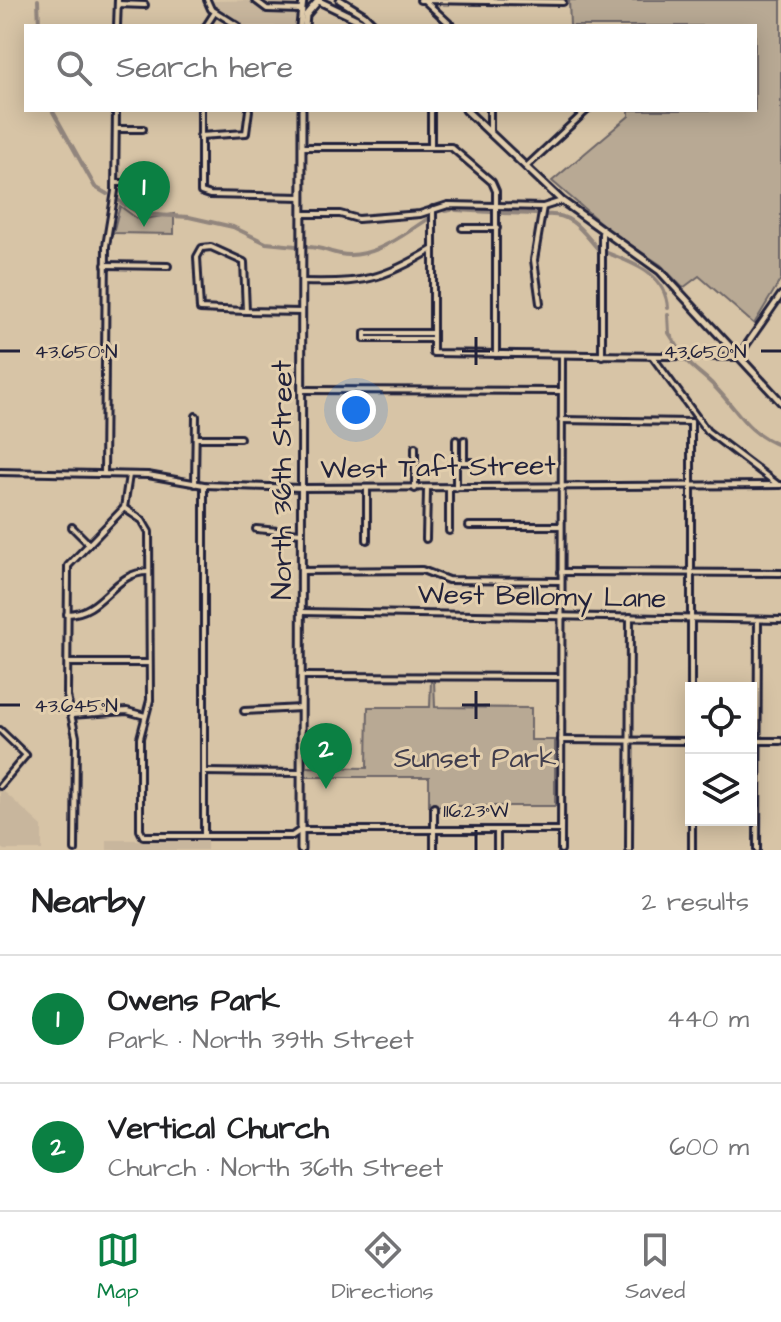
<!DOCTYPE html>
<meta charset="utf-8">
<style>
:root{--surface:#fff;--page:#f6f6f6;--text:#202124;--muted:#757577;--line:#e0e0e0;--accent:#0b8043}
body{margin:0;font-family:"Architects Daughter",sans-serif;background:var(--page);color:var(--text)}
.controls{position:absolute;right:24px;bottom:24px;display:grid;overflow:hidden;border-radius:0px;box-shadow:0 4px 20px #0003}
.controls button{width:72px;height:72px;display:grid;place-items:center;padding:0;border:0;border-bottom:2px solid var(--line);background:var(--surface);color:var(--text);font:40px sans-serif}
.you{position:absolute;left:356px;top:410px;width:28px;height:28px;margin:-20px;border:6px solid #fff;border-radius:50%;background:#1a73e8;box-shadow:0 0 0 12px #1a73e833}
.badge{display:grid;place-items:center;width:52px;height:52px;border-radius:50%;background:var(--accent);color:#fff;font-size:26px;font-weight:700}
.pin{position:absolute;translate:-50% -66px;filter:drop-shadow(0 2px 4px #0008)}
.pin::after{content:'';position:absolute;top:42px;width:28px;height:24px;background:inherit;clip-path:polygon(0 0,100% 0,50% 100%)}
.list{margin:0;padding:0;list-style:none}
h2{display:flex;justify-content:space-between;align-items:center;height:104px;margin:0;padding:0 32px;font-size:34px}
h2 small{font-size:26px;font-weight:400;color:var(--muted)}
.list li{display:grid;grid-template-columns:52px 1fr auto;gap:24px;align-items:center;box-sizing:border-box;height:128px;padding:0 32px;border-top:2px solid var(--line)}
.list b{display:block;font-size:30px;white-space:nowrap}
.list p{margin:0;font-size:26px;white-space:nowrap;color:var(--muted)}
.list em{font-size:26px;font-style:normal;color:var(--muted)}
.icon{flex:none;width:44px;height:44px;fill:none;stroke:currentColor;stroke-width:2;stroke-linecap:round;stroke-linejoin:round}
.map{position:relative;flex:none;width:781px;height:850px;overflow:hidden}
.search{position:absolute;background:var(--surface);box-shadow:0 4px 20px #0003;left:24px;right:24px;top:24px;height:88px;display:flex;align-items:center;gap:20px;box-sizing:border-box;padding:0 28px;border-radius:0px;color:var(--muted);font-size:30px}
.sheet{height:360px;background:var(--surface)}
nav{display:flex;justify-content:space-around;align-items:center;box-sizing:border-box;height:112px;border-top:2px solid var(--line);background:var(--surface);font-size:22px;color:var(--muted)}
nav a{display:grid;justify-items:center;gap:4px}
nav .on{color:var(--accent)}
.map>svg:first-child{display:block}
</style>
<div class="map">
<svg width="781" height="850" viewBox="0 0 781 850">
<rect width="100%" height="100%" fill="#d7c4a6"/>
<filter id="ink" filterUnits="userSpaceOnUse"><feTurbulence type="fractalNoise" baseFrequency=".0125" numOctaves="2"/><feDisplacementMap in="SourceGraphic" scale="16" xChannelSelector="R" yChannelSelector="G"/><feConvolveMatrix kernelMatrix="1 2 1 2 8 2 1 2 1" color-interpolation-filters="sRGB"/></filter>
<g filter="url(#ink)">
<g fill="#c8b69d">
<polygon points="296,0 296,26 245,26 212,6 210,1"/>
<polygon points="0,788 42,826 42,850 4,850 0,846"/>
<rect x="107" y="840" width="100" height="10"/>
</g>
<g fill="#b8a994" stroke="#6d6668" stroke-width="2">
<polygon points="569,0 781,0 781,279 754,324 699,276 683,288 661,265 610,231 552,181 629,116 629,110 755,110 755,26 570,26"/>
<polygon points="120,206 139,220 174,214 174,234 113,233"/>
<polygon points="434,679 435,707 531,708 531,740 555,740 555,806 429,806 429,777 306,777 306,767 367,768 368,707 430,707 431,680"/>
</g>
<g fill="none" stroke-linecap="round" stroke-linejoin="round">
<g stroke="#91857d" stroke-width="4">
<polyline points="38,0 39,26"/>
<polyline points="52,110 95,187 107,194"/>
<polyline points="119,201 140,214 189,217 233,227 266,243 296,246"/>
<polyline points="456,210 491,212"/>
<polyline points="445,211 451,210"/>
<polyline points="502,213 538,214"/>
<path d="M 546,215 C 572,213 582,231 598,249"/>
<path d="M 308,247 C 321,247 328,252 340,254 C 373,260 402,235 428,219"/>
<path d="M 605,252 C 632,263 666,273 668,308"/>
<polyline points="668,315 669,333 683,355"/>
<path d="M 685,359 C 694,370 705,376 714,386 C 739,411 745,432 781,446"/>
</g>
<defs>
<g id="minor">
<polyline points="207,0 211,9 238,26"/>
<polyline points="255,0 267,9 301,10"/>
<polyline points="420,0 563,2"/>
<polyline points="425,1 452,26"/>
<polyline points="118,4 145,5"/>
<polyline points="117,26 118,0"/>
<polyline points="206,26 215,12"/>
<polyline points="201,110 201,192 210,195 302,197"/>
<polyline points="490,110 490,133"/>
<polyline points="116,129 143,129"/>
<polyline points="200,136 246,133 249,110"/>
<polyline points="302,147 451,147 492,182 496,191 496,354"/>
<polyline points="431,147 431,110"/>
<polyline points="526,167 587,110"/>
<polyline points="116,183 134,183 148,190"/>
<polyline points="433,209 433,353 738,357 781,295"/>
<polyline points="302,214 340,214 358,219 420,214 448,205 543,207 562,201"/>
<polyline points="462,228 497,228"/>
<polyline points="105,265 168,266"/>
<path d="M 302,282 C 362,283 381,281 433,249"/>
<polyline points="540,303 534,260 543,207"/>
<polyline points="246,311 200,309 197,257 202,248 211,247 244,262 246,311 302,312"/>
<polyline points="433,339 365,339 365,333 433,333"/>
<polyline points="602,356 602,233"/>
<polyline points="652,356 707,431 777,484"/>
<polyline points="302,390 561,391"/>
<polyline points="561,420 691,422"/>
<polyline points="691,422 691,688"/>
<polyline points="196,438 240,438"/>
<polyline points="456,440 456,488"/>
<polyline points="464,440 464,462"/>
<polyline points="456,462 471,462"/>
<polyline points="0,472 148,475 204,485 301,488 781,485"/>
<polyline points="104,474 106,246 115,191 116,110"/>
<polyline points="195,484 196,416"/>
<polyline points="415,489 415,447"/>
<polyline points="124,508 142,520 149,532 150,700 140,738 140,830 143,836 292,836 301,830 561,830"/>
<polyline points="469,526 561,526"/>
<polyline points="72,527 89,544"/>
<polyline points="256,529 301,533"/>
<polyline points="449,531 449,489"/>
<polyline points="426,539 427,490"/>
<polyline points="367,540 367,489"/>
<polyline points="301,571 422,570 448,580 561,581"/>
<polyline points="561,572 781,573"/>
<polyline points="301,612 781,620"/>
<path d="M 67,614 C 104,614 113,571 149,572"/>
<polyline points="68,663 149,663"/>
<polyline points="301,676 561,677"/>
<polyline points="244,711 301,708"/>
<polyline points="71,715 127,711 145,716"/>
<polyline points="0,730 26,755 0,786"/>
<polyline points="561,740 691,741"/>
<polyline points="751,741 781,741"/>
<polyline points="204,772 301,773"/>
<polyline points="692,820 692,850"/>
<polyline points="204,835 204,485"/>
<polyline points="75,850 76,737 67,696 68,566 124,508 129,475"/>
<polyline points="434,850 434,807"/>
<polyline points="497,850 497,831"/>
<polyline points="561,850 562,355"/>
<polyline points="629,850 630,617"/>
<polyline points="757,850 758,620"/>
</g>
<g id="tertiary">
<polyline points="340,0 364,15 374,25"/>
<polyline points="319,1 371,26"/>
<polyline points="300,26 303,0"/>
<polyline points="305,26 306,15 318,1"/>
<polyline points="466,110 562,201 660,271 781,402"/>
<polyline points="301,850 302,110"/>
</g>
</defs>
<use href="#minor" stroke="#22223b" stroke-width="10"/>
<use href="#tertiary" stroke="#22223b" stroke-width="11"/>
<use href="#minor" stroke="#e2cead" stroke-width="4"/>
<use href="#tertiary" stroke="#e2cead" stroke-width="5"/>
</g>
</g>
<path fill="none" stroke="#22223b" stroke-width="3" d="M 476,337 L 476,365M 0,351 L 20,351M 462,351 L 490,351M 761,351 L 781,351M 476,691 L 476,719M 0,705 L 20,705M 462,705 L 490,705M 476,830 L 476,850"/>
<g text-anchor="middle" stroke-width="6" stroke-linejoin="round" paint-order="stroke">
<g font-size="28" fill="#22223b" stroke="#e2cead">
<text transform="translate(438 466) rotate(-1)" y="10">West Taft Street</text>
<text transform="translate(281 480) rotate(-90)" y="10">North 36th Street</text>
<text transform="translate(542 595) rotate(1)" y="10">West Bellomy Lane</text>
</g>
<g font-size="28" fill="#403d4d" stroke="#e2cead">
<text x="475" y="767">Sunset Park</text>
</g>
</g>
<g font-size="20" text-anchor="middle" fill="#22223b" stroke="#e2cead" stroke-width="6" stroke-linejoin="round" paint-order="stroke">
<text x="76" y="358">43.650°N</text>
<text x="705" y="358">43.650°N</text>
<text x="76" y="712">43.645°N</text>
<text x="476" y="817">116.23°W</text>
</g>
</svg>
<div class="controls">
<button><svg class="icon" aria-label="locate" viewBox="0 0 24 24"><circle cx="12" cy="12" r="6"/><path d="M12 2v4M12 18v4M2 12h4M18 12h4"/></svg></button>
<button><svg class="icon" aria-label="layers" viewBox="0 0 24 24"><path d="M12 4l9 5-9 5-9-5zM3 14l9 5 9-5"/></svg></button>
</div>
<div class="you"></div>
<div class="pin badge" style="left:144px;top:227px">1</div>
<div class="pin badge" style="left:326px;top:789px">2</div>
<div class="search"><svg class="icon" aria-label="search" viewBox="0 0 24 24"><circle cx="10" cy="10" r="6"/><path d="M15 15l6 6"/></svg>Search here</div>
</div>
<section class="sheet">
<h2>Nearby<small>2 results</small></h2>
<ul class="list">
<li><span class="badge">1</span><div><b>Owens Park</b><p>Park · North 39th Street</p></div><em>440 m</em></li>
<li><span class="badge">2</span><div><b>Vertical Church</b><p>Church · North 36th Street</p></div><em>600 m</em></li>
</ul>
</section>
<nav>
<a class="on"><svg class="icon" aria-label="map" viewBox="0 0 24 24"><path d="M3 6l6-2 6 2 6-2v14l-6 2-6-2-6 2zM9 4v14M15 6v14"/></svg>Map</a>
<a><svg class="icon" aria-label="directions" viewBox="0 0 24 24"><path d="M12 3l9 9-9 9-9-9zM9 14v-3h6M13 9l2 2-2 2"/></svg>Directions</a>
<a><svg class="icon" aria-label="saved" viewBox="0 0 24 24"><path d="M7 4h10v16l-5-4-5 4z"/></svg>Saved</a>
</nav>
